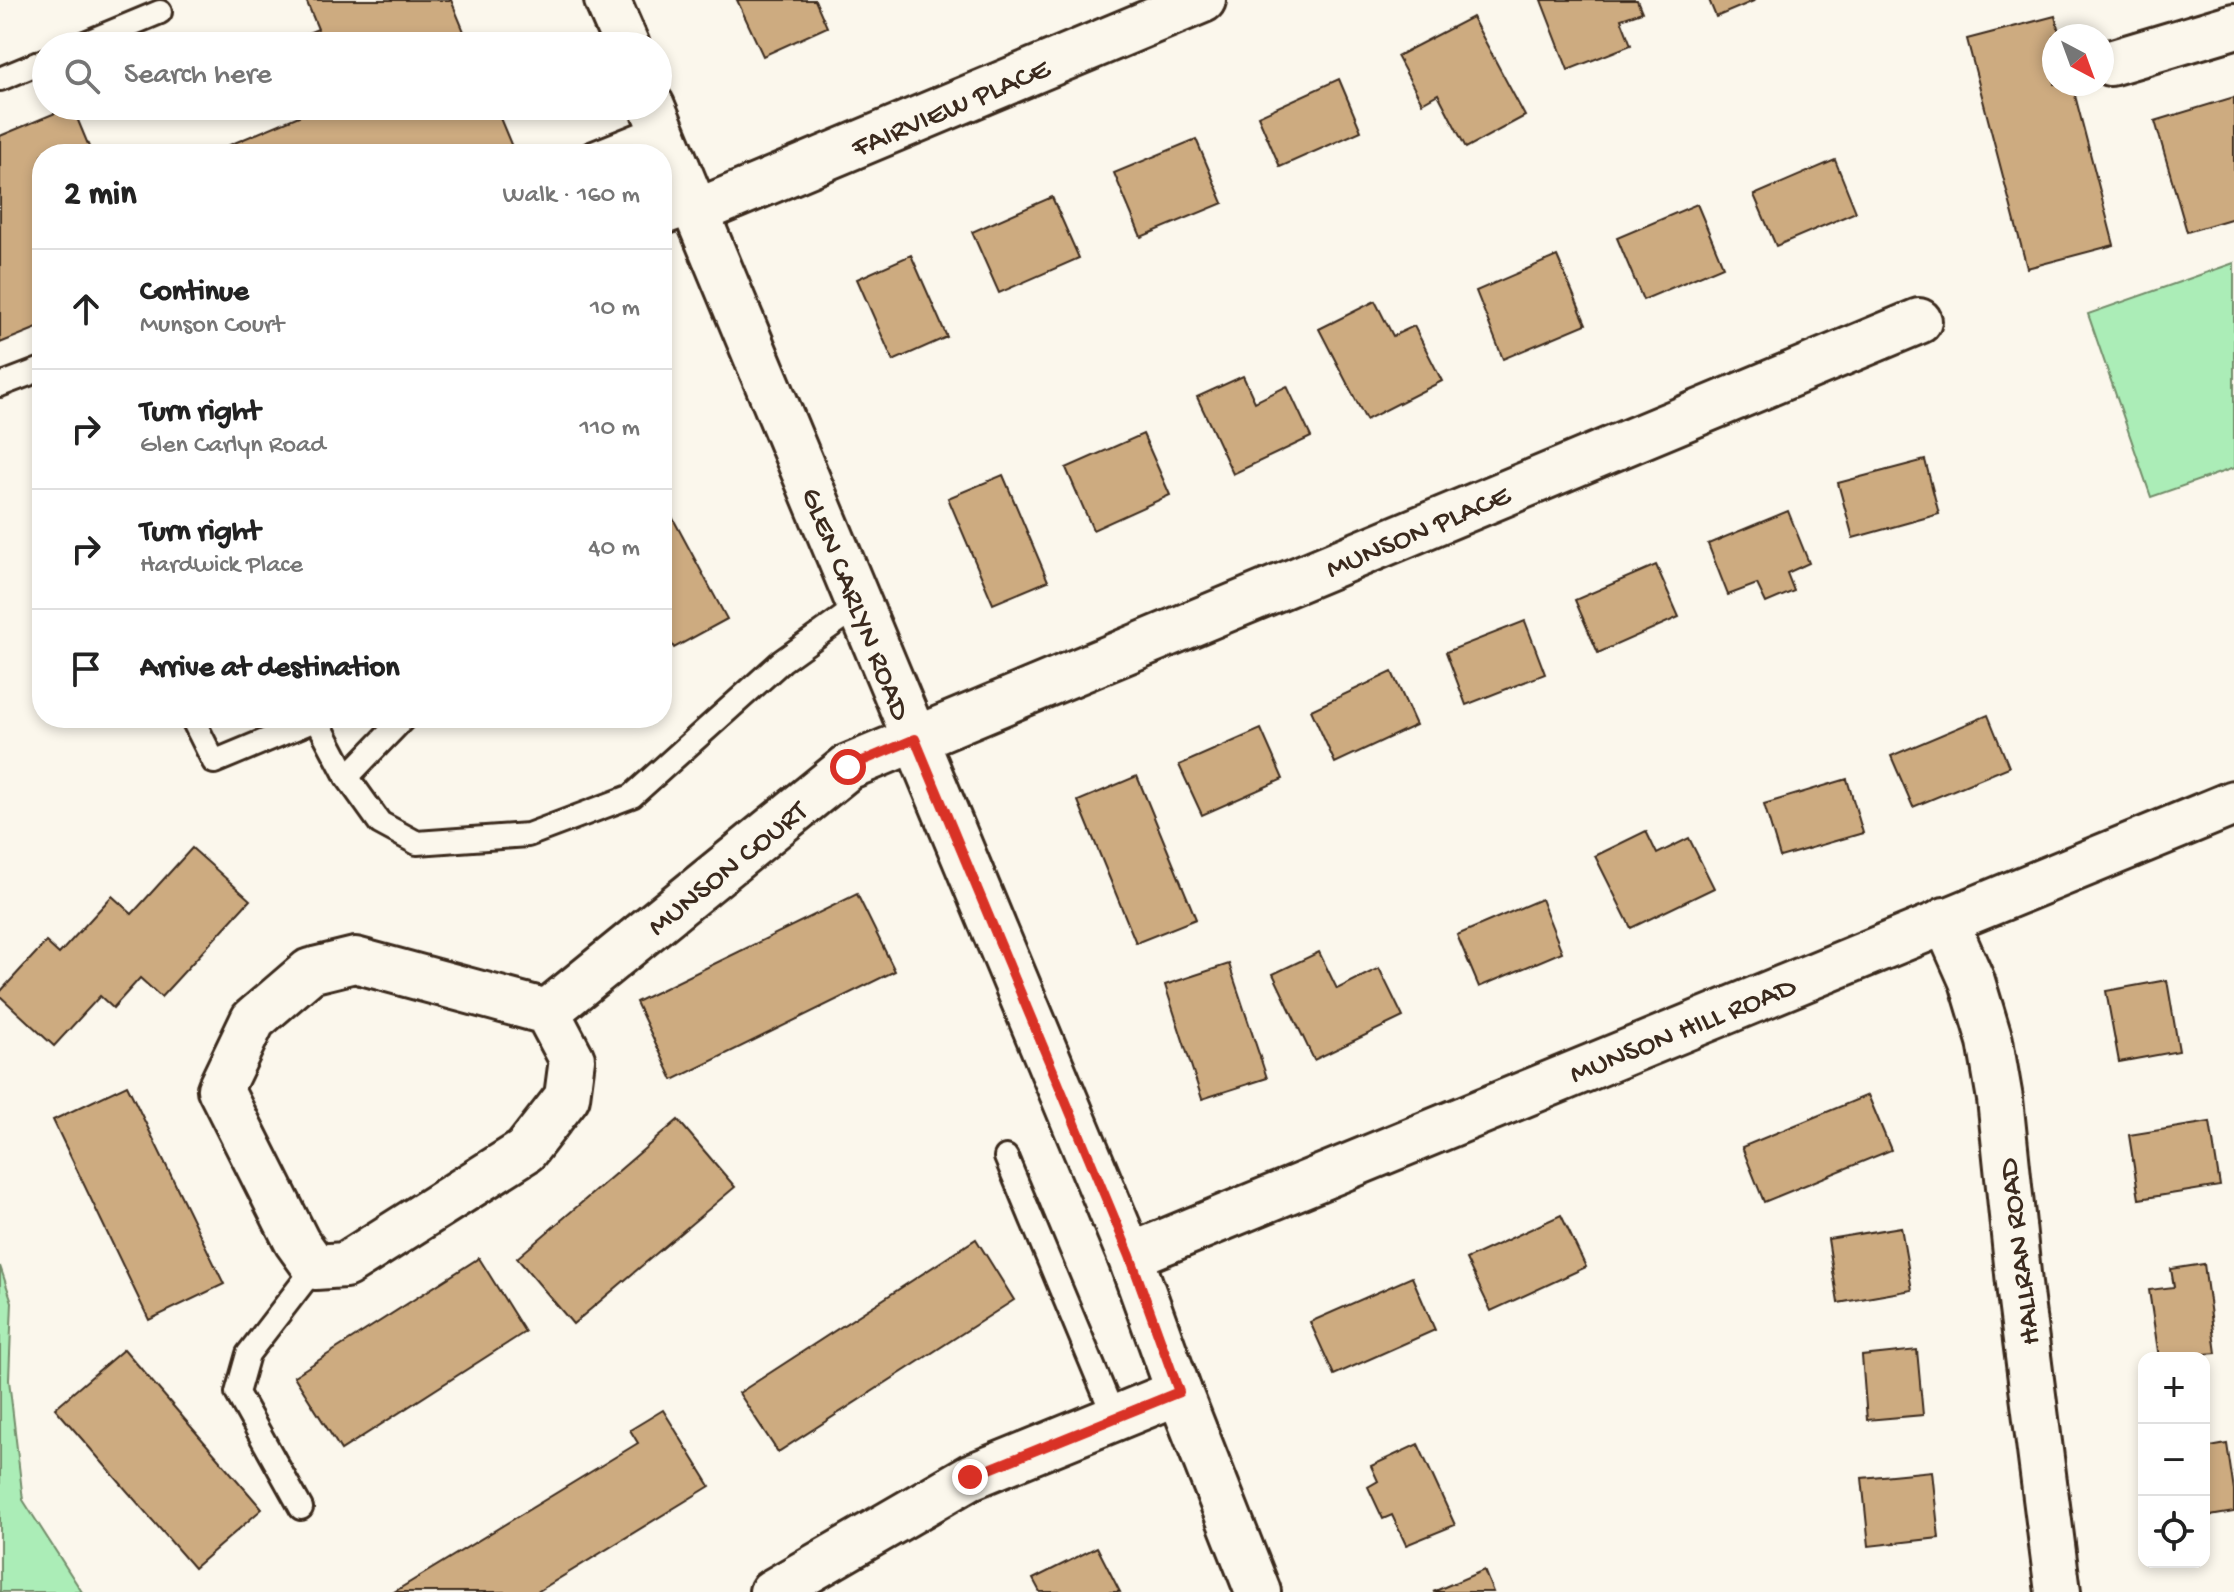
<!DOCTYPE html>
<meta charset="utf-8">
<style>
:root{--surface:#fff;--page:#f6f6f6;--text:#222;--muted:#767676;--line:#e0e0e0}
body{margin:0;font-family:"Gochi Hand",sans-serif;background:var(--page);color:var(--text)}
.controls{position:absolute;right:24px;bottom:24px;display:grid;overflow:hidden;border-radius:16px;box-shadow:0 4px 12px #0003}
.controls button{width:72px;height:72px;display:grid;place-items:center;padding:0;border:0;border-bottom:2px solid var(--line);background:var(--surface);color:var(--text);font:40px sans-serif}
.compass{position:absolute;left:2042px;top:24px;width:72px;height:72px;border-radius:50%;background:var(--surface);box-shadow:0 4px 12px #0003;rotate:139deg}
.stop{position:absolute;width:24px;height:24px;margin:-18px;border:6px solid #d93025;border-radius:50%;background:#fff}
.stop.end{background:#d93025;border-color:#fff;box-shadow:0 2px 8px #0008}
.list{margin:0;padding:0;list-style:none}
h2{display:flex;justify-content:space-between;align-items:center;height:104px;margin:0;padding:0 32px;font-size:34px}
h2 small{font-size:26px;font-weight:400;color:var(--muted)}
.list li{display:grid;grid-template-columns:52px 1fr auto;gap:24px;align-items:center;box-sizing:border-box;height:120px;padding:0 32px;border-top:2px solid var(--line)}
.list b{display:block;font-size:30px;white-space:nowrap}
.list p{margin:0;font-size:26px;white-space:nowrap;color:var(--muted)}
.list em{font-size:26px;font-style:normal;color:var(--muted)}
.icon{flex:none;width:44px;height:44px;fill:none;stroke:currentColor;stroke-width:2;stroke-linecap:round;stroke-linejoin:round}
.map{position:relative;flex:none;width:2234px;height:1592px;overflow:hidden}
.search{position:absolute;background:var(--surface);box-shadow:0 4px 12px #0003;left:32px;top:32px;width:640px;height:88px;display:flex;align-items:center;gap:20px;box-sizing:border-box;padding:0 28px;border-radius:44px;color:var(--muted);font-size:30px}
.panel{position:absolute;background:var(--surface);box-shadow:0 4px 12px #0003;left:32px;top:144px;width:640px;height:584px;border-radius:32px}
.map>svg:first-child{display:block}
</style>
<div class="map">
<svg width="2234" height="1592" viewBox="0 0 2234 1592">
<rect width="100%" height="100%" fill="#fbf7ec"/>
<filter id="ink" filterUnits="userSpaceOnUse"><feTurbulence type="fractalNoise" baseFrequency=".0125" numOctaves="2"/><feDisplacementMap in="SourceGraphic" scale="16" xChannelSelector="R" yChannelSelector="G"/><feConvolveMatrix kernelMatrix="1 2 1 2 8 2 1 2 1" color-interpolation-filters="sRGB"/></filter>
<g filter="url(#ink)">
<g fill="#abedb7" stroke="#738c6a" stroke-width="2">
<polygon points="2234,263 2234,468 2151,497 2088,314"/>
<polygon points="0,1266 12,1302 9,1380 23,1500 82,1592 0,1592"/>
</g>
<g fill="#cdab80" stroke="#3b2a1e" stroke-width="2">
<polygon points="306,0 451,0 470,46 276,46 318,29"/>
<polygon points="737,0 815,0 827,27 763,56"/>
<polygon points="1541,0 1637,0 1642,12 1621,19 1631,45 1568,70"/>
<polygon points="1709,0 1756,0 1716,17"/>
<polygon points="2055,16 2060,36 2054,36 2054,84 2072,84 2114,245 2027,268 1967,39"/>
<polygon points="1472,17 1525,116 1466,148 1438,94 1422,103 1397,56"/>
<polygon points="1339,79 1361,131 1280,167 1258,116"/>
<polygon points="2234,97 2234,218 2187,232 2155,121"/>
<polygon points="72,106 92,154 42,154 42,326 0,343 0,136"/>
<polygon points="295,106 495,106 515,154 208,154 299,116"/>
<polygon points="1196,139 1223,203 1141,237 1114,173"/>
<polygon points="1835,160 1856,212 1776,246 1754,195"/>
<polygon points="1052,197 1079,258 999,293 972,232"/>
<polygon points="1697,204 1723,266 1643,300 1617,238"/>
<polygon points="911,255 947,337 893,361 857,279"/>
<polygon points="1557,256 1586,324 1503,359 1476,291"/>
<polygon points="1375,301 1393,336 1414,326 1442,381 1366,420 1319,329"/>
<polygon points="1243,376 1255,402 1287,386 1311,437 1233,474 1197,397"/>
<polygon points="1143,434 1170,495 1093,530 1066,468"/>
<polygon points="1925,460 1939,514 1853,538 1838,483"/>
<polygon points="1003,475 1048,581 993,604 948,498"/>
<polygon points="1788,511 1809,563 1787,573 1794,591 1766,603 1757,584 1728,595 1708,544"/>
<polygon points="670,513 727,619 674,648 662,626 662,518"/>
<polygon points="1656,565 1679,617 1598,653 1575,600"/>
<polygon points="1525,621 1545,674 1466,705 1446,652"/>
<polygon points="1392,672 1416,725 1335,763 1311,710"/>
<polygon points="1988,715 2009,767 1913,807 1891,756"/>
<polygon points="1261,729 1283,779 1202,815 1179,765"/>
<polygon points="1137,776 1196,919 1136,943 1078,801"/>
<polygon points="1847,779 1863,833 1780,857 1764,804"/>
<polygon points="1646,831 1657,854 1689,838 1714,888 1631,928 1595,856"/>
<polygon points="192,848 250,900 161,997 140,978 113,1008 100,996 54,1046 0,996 0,992 46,942 59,954 112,896 132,914"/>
<polygon points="857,894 895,971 673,1080 636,1002"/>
<polygon points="1541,899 1562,952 1479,987 1457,935"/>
<polygon points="1319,952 1337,989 1379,968 1403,1017 1314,1060 1273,974"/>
<polygon points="1229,964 1267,1078 1202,1099 1165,985"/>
<polygon points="2167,980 2179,1051 2119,1062 2106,991"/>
<polygon points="127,1085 224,1284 149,1320 53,1120"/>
<polygon points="1868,1095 1891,1150 1764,1202 1742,1147"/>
<polygon points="678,1120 735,1187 573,1324 517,1258"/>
<polygon points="2210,1122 2220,1186 2139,1199 2129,1135"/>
<polygon points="1561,1215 1586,1267 1491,1311 1466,1259"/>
<polygon points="1901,1227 1912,1290 1838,1303 1828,1239"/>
<polygon points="976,1239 1014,1300 778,1452 739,1393"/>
<polygon points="479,1258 525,1332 341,1450 294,1376"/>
<polygon points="2204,1264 2216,1353 2159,1358 2149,1290 2174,1287 2171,1269"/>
<polygon points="1412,1277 1435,1330 1334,1375 1310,1322"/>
<polygon points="124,1349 262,1509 194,1568 55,1408"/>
<polygon points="1917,1350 1923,1415 1867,1420 1862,1356"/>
<polygon points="663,1410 710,1486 537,1592 394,1592 638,1443 630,1430"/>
<polygon points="1418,1444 1455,1525 1406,1545 1392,1515 1383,1519 1368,1487 1378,1481 1371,1466"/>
<polygon points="2227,1444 2234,1491 2234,1512 2204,1517 2204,1448"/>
<polygon points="1932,1471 1939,1538 1869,1546 1862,1478"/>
<polygon points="1097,1547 1120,1592 1040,1592 1033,1579"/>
<polygon points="1484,1570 1493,1592 1433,1592"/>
</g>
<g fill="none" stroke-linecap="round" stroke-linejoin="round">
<defs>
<g id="service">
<polyline points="78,46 160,12"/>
<polyline points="0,79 46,60"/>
<polyline points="591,154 661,126"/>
<polyline points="662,224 696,212"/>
<polyline points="0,385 42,369"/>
<polyline points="192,718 214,762 317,719"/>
<polyline points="316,718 347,777 380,823 417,843 528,835 632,796 782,661 860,605"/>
<polyline points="347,777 404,718"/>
<polyline points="1006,1157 1115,1419"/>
<polyline points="301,1508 237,1393 248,1354 315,1267"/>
</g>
<g id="minor">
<polyline points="2110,63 2234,26"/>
<polyline points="696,212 1203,0"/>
<polyline points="1945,920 1972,981 1990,1041 2000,1099 2020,1293 2058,1592"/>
<polyline points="547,1012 572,1059 567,1097 525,1151 345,1265 315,1267 297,1242 220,1089 253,1020 310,971 355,960 547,1012 848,767 1919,321"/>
<polyline points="1130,1256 2234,803"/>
<polyline points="772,1592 970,1477 1179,1392"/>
</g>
<g id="tertiary">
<polyline points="607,0 627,46"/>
<polyline points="652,106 1130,1256 1179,1392 1258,1592"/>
</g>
</defs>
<use href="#service" stroke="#3b2a1e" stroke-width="28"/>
<use href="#minor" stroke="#3b2a1e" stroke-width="50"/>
<use href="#tertiary" stroke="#3b2a1e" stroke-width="50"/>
<use href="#service" stroke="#fbf7ec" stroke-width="22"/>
<use href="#minor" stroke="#fbf7ec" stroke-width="44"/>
<use href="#tertiary" stroke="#fbf7ec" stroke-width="44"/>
</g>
</g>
<g fill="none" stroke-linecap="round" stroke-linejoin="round" filter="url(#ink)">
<polyline stroke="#d93025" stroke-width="10" points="848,767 915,739 1130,1256 1179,1392 970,1477"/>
</g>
<g text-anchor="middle" stroke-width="6" stroke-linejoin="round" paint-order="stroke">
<g font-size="30" fill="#3b2a1e" stroke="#fbf7ec">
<text transform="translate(950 106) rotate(-23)" y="10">FAIRVIEW PLACE</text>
<text transform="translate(1417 530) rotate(-23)" y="10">MUNSON PLACE</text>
<text transform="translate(858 603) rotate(68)" y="10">GLEN CARLYN ROAD</text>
<text transform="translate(726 867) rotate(-39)" y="10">MUNSON COURT</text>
<text transform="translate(1682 1028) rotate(-22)" y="10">MUNSON HILL ROAD</text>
<text transform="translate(2017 1252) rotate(-97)" y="10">HALLRAN ROAD</text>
</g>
</g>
</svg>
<div class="controls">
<button>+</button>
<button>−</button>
<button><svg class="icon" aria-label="locate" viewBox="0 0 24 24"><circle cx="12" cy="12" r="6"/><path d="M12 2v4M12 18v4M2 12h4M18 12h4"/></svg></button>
</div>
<svg class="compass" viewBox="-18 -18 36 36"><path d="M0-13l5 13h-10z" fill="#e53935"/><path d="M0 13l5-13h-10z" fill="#767676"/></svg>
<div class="stop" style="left:848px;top:767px"></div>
<div class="stop end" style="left:970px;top:1477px"></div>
<div class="search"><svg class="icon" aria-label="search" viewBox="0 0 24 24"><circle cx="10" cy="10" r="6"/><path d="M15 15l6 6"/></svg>Search here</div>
<section class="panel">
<h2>2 min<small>Walk · 160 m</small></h2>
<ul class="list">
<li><svg class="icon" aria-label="ahead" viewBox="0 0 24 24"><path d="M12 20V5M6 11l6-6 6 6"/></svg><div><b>Continue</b><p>Munson Court</p></div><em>10 m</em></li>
<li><svg class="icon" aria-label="right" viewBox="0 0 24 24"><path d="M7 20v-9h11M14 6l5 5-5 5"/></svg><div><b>Turn right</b><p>Glen Carlyn Road</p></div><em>110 m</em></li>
<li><svg class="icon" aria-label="right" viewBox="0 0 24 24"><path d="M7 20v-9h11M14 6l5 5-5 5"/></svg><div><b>Turn right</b><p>Hardwick Place</p></div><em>40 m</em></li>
<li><svg class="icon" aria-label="arrive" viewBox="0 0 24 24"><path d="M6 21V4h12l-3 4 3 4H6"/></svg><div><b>Arrive at destination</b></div></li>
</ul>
</section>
</div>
